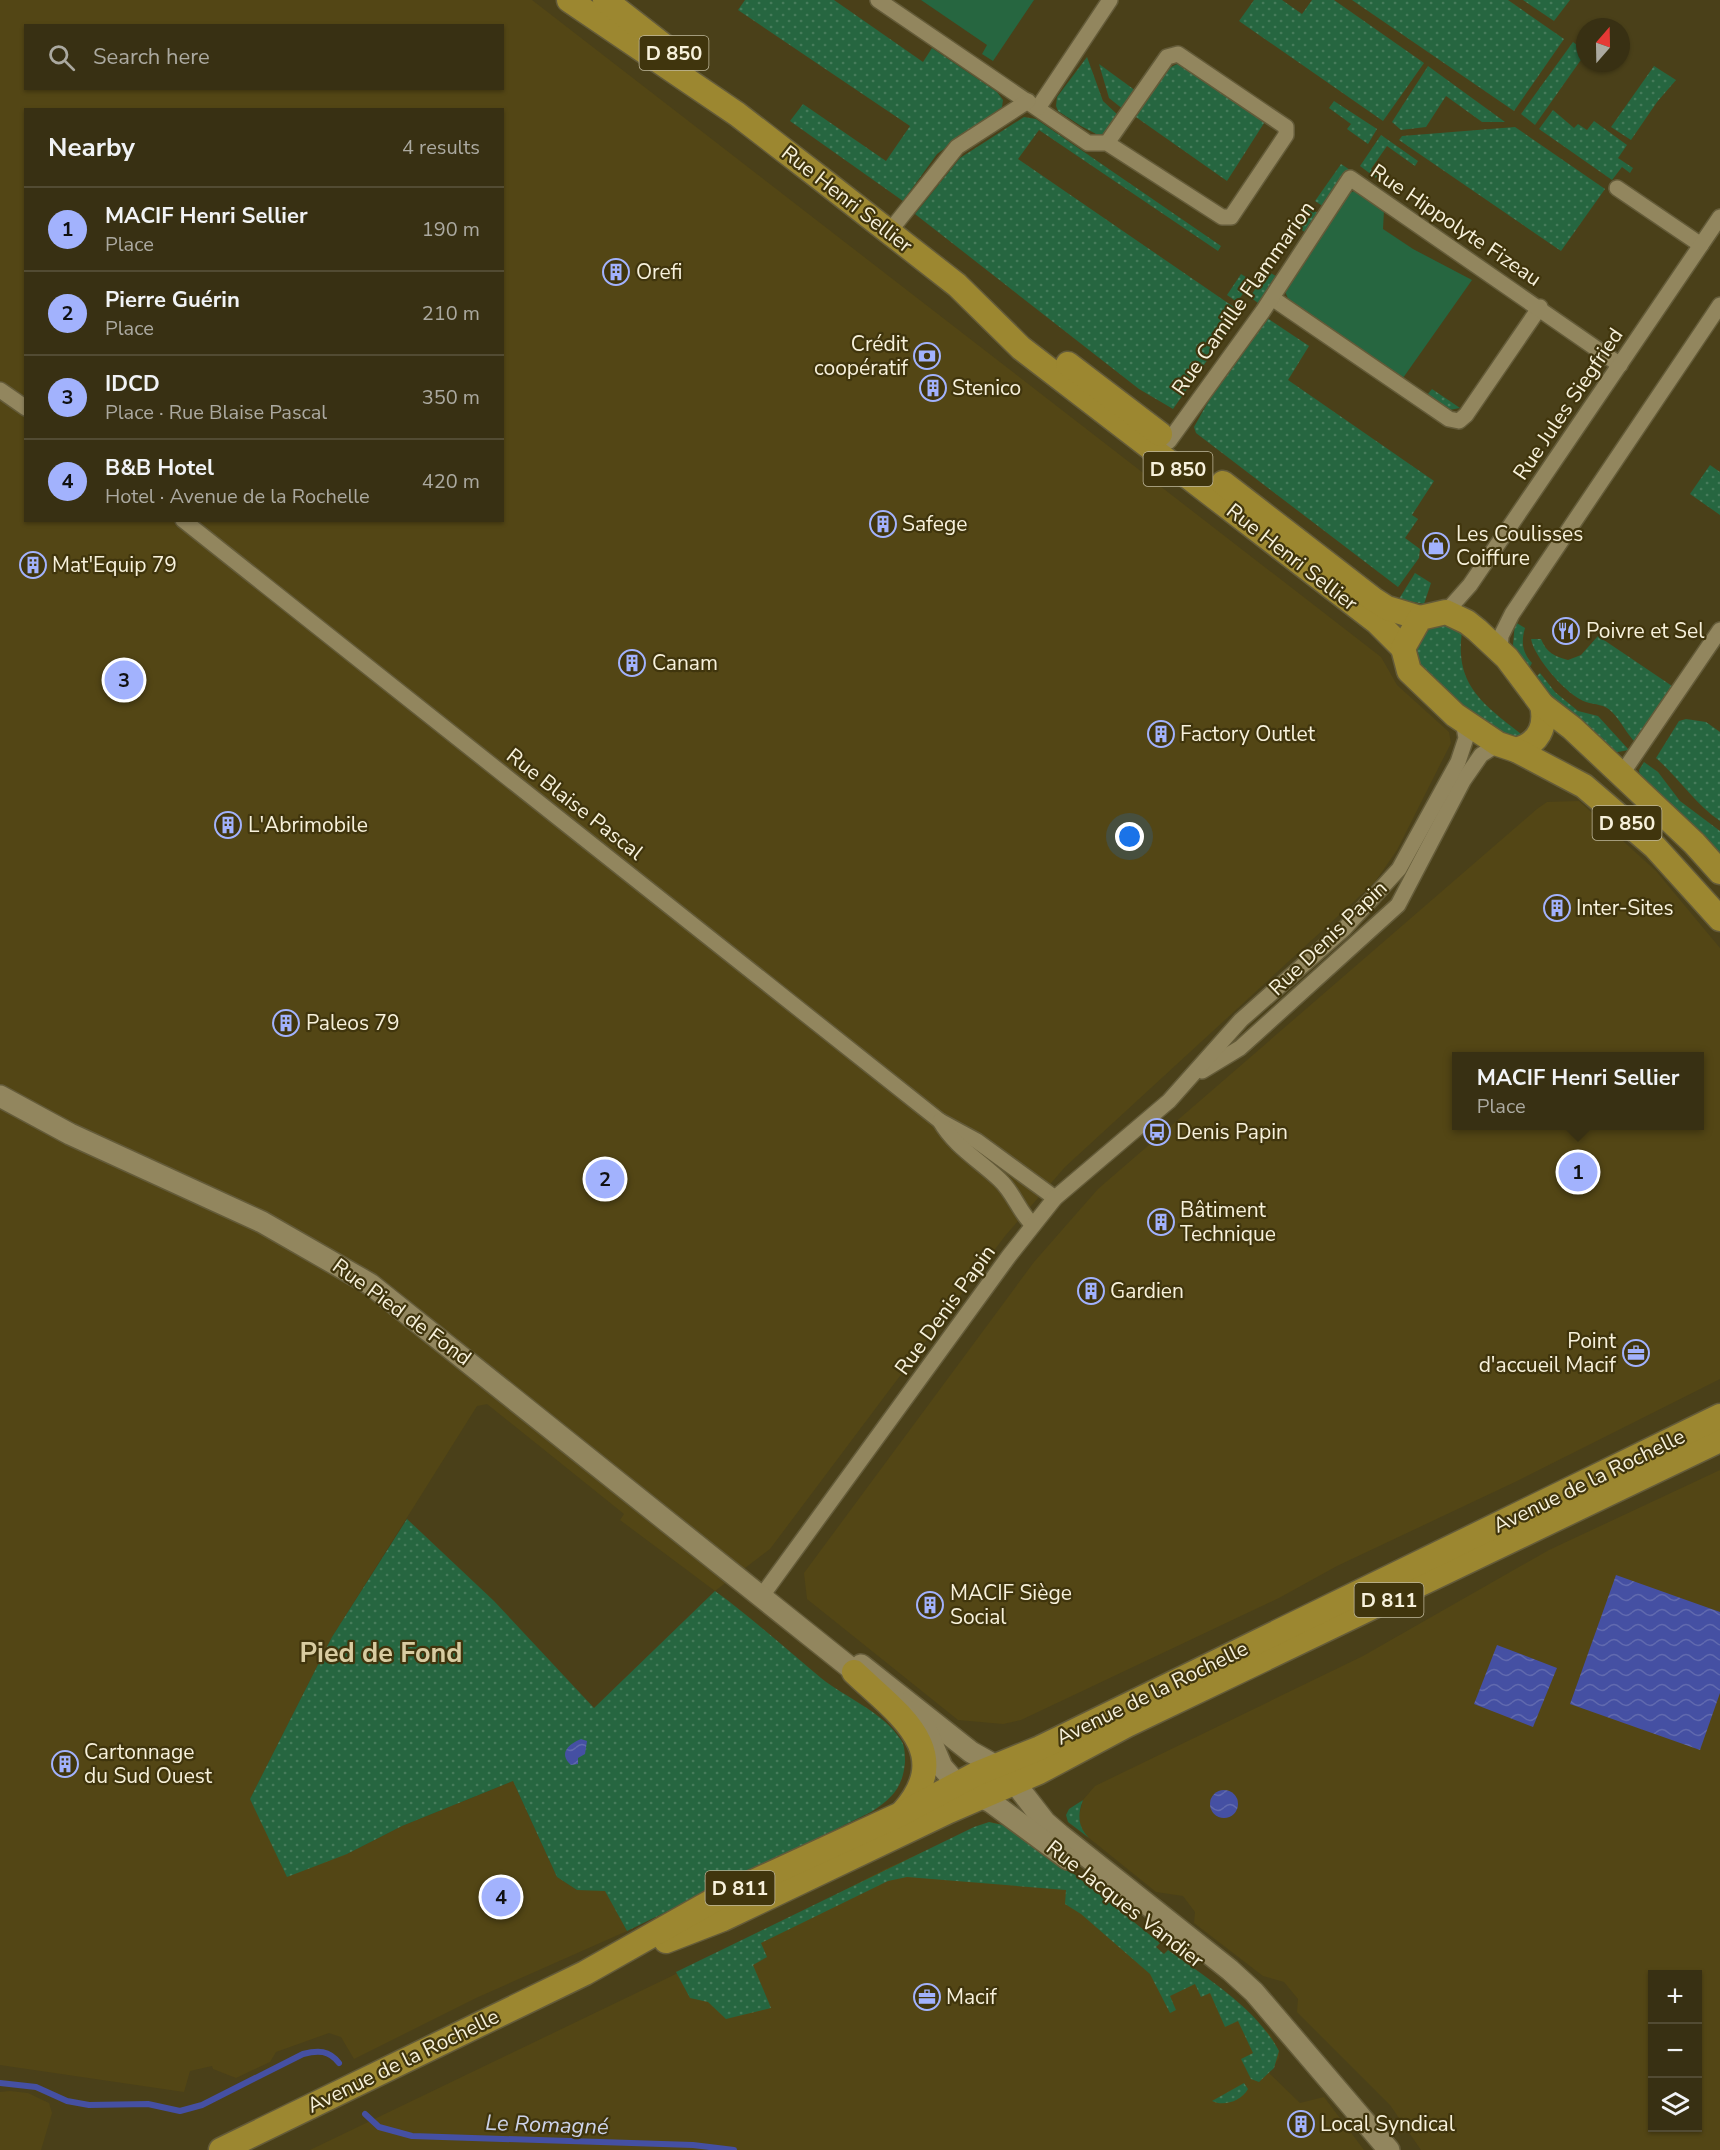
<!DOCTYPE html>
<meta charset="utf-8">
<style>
:root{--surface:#383013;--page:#3f381c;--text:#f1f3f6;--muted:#aba9a0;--line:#524b33;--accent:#a2b2fd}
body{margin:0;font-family:"Nunito Sans",sans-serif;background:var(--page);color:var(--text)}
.controls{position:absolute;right:18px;bottom:18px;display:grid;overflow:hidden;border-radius:0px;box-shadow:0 2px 4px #0004}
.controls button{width:54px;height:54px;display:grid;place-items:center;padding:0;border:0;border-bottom:2px solid var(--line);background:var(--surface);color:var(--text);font:30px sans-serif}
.compass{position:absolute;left:1576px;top:18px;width:54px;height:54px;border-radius:50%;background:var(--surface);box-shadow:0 2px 4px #0004;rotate:20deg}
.you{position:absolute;left:1130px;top:837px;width:21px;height:21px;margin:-15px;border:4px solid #fff;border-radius:50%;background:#1a73e8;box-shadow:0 0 0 9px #1a73e833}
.badge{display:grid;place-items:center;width:39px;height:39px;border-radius:50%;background:var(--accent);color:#111;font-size:20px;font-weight:700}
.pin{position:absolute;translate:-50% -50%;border:3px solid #fff;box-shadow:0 2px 6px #0006}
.popup{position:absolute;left:1452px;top:1052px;width:252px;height:78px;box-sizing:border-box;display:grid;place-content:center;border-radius:0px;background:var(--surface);filter:drop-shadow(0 2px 4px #0005);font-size:20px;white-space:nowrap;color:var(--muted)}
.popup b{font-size:22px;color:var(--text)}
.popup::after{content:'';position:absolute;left:50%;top:100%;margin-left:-12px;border:12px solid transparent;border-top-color:var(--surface)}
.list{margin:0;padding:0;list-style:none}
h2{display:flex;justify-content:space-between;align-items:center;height:78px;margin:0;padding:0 24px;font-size:26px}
h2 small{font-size:20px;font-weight:400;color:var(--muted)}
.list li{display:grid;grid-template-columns:39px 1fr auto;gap:18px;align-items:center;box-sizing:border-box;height:84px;padding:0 24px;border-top:2px solid var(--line)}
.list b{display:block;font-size:22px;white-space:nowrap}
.list p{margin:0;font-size:20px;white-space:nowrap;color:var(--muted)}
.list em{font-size:20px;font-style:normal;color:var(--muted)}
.icon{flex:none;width:33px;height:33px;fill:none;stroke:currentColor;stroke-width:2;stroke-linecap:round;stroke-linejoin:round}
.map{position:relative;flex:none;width:1720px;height:2150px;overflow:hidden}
.search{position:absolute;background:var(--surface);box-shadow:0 2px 4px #0004;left:24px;top:24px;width:480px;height:66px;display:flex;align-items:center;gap:15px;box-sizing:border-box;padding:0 21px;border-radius:0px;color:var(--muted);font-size:22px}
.panel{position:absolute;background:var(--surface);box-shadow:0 2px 4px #0004;left:24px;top:108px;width:480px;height:414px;border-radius:0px}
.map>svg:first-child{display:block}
</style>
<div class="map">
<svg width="1720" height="2150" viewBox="0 0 1720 2150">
<defs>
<pattern id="grass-dots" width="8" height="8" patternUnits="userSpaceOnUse" patternTransform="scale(1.5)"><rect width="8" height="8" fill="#266640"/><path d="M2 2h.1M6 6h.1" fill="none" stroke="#467c5b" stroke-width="1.8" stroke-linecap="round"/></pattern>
<pattern id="water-waves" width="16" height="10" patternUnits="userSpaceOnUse" patternTransform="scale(1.5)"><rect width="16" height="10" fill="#4550a3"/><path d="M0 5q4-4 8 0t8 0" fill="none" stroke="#616aaf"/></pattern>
</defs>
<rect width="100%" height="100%" fill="#4a4019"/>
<g fill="#534615" fill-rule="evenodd">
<path d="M 0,0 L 532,0 L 1381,657 L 1397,685 L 1449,732 L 1451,743 L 1397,850 L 1375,882 L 1065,1167 L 1005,1236 L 770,1549 L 715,1591 L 620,1520 L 624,1514 L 487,1404 L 477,1406 L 332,1637 L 250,1799 L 347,1854 L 402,1826 L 513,1781 L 557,1877 L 577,1890 L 605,1890 L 627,1931 L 476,1998 L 354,2059 L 341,2037 L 329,2033 L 276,2052 L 270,2062 L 236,2078 L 213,2069 L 212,2066 L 190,2071 L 184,2092 L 0,2065 ZM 26,26 L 502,26 L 502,88 L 26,88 ZM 26,110 L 502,110 L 502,520 L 26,520 Z"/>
<path d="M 1579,801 L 1656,871 L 1720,948 L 1720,1379 L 1515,1482 L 1337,1566 L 1279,1598 L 1021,1720 L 1003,1724 L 958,1720 L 807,1599 L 804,1573 L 1034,1262 L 1098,1189 L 1537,809 L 1547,802 ZM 1456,1056 L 1700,1056 L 1700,1126 L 1456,1126 Z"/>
<path d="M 1720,1470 L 1720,2150 L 1421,2150 L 1390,2105 L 1297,2012 L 1298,1999 L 1284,1982 L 1263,1976 L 1194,1923 L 1195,1912 L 1183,1896 L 1156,1892 L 1089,1838 L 1081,1830 L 1079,1816 L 1083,1800 L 1095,1786 L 1363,1656 L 1549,1550 ZM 1652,1974 L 1698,1974 L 1698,2128 L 1652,2128 Z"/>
<polygon points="989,1822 1001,1824 1024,1834 1160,1943 1156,1947 1164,1954 1168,1950 1245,2010 1271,2035 1279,2051 1279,2058 1269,2073 1300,2103 1324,2097 1364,2150 310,2150 757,1935 885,1869"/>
<polygon points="10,2091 28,2093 49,2103 52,2113 41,2150 0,2150 0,2092"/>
</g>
<g fill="url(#grass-dots)">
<polygon points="745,0 834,0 923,62 932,48 997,92 1003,100 1002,107 937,154 903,201 790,121 803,104 886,161 910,126 738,10"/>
<polygon points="1254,0 1282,0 1302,14 1312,0 1334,0 1424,63 1383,121 1239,21"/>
<polygon points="1352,0 1508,0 1564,39 1514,111"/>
<polygon points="1523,0 1570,0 1554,21"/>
<polygon points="1573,42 1585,51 1585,54 1535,125 1521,114"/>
<polygon points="1087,57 1103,101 1119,116 1106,132 1100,136 1081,126 1058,111 1056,106 1057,97"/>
<path d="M 1180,63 L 1266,120 L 1227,181 L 1133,115 C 1145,97 1158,70 1180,63 Z"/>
<polygon points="1099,64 1136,91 1124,110 1109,98"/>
<polygon points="1428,66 1505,122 1482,122 1446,96 1426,127 1401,130 1392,122"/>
<polygon points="1654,66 1676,80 1657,102 1631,140 1611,127"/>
<polygon points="1334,101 1377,129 1368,144 1347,129 1351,124 1329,108"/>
<polygon points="1553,110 1574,128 1578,124 1587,130 1594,121 1627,145 1618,158 1633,168 1630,173 1622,167 1612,180 1539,129"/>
<polygon points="1024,117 1036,119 1221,246 1218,251 1039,130 1018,159 1241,312 1173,409 1139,389 915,214 960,158"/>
<polygon points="1515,127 1605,189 1561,251 1399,140 1402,136"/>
<polygon points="1381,135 1418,161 1415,166 1387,146 1371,169 1378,174 1376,178 1360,166"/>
<polygon points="1341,164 1350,170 1324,207 1315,201"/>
<polygon points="1309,207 1319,214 1306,233 1296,226"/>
<polygon points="1267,271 1276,276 1258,303 1250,297"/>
<polygon points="1241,274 1252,281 1237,302 1227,295"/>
<polygon points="1267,318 1309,346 1288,380 1434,481 1412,515 1418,519 1405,538 1420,549 1419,558 1398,587 1196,433 1194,427 1217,386"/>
<polygon points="1432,389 1460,408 1449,410 1427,395"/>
<polygon points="1710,465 1720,472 1720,515 1690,494"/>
<polygon points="1415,573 1431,583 1424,604 1399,599"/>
<path d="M 1515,622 L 1525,628 C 1521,642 1522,652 1532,663 L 1528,670 L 1513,645 Z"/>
<path d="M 1443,623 L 1462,632 C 1454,687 1486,706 1525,737 C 1520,739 1516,739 1511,737 C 1490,729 1423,679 1416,658 C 1409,639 1428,629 1443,623 Z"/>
<path d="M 1598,636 L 1672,686 L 1635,742 C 1626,733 1621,721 1612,712 C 1605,704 1595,705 1586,702 C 1567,696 1534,657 1531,639 L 1541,639 C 1547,653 1554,656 1568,660 L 1581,655 Z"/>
<polygon points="1540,673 1555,692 1578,711 1598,716 1629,750 1612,753 1557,705 1535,678"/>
<path d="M 1686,719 L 1706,722 L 1720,732 L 1720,821 C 1695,804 1679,778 1656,758 L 1679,721 Z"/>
<polygon points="1644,762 1658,772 1680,801 1720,831 1720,857 1640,777 1639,770"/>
<path d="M 407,1519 L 494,1601 L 594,1708 L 715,1591 C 752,1618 786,1649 821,1678 C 846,1698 883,1712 901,1740 C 905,1746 905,1755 905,1762 C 903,1787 892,1799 871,1812 L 627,1931 L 605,1891 L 577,1890 L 557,1877 L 513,1781 L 402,1826 L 347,1854 L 287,1877 L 250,1799 L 332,1637 Z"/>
<path d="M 1083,1800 C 1077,1815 1078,1827 1089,1838 L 1068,1822 L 1066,1815 L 1069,1809 Z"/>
<path d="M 989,1822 L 1012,1827 L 1024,1834 L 1160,1943 L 1156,1947 L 1164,1954 L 1168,1950 C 1207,1978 1256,2008 1279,2051 L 1274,2068 L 1259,2082 L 1251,2079 L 1241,2059 L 1253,2053 L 1238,2021 L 1225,2027 L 1210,1993 L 1201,1997 L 1195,1984 L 1170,1996 L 1176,2010 L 1170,2013 L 1150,1974 L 1081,1914 L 1065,1904 L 1066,1890 L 907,1877 L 888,1881 L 761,1943 L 767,1957 L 753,1965 L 771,2008 L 726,2019 L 708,2002 L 690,1998 L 676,1972 L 974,1827 Z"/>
<path d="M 1244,2083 L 1248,2089 C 1241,2101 1224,2107 1212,2101 Z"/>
</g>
<g fill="#266640">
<polygon points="921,0 1034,0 993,61 982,54 987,45"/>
<polygon points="1354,191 1384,210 1383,229 1413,249 1472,280 1403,378 1289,301 1284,289 1345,195"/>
</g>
<g fill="url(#water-waves)">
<polygon points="1616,1575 1720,1612 1720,1693 1700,1750 1570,1704"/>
<polygon points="1497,1645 1557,1668 1533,1727 1474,1704"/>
<path d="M 581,1739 L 587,1741 L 585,1754 L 578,1758 L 578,1764 L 571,1765 C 558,1753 569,1744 581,1739 Z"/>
<circle cx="1224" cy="1804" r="14"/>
</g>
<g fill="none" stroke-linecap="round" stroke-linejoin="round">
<g stroke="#4550a3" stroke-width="6">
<path d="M 0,2083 L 36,2087 L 67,2101 L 89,2105 L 148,2104 L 180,2111 L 202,2105 L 303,2054 C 318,2050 329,2050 339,2063"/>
<polyline points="365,2114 379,2127 412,2136 693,2145 734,2150"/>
</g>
<defs>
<g id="street">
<polyline points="878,0 1088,143 1107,143 1222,217 1231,217 1286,135 1286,127 1178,54 1167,57 1107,143"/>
<polyline points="1038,108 1110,0"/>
<polyline points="1617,188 1701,245"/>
<polyline points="889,232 957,147 1028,101"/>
<polyline points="1272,298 1449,419 1459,421 1466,415 1540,307"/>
<polyline points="0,390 26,408"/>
<polyline points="1169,441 1263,311 1350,178 1620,365"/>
<polyline points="183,520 940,1121 977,1141 1055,1198"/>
<polyline points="1446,612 1470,585 1720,217"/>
<polyline points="1500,652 1501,636 1512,614 1720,305"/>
<polyline points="1621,775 1720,630"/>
<polyline points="1202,1071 1240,1048 1398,905 1463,781 1481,755 1498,744"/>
<path d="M 940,1121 C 955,1147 979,1160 1000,1180 C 1014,1193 1019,1212 1033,1225"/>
<polyline points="761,1597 1009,1256 1055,1198 1169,1101 1241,1020 1344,929 1399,869 1458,762 1466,738 1463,721"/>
</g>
<g id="secondary">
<polyline points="0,1096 70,1134 262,1222 370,1284 868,1682"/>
<polyline points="861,1665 971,1752 996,1766"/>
<polyline points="896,1701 926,1729 942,1767 957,1784"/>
<polyline points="1014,1782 1045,1822 1060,1835 1230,1970 1254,1992 1389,2150"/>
<polyline points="980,1797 991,1802 1068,1859"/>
</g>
<g id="primary">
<polyline points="569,0 737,114 820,178 957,285 1021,348 1377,622 1403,648"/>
<polyline points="605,0 677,56"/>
<polyline points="1068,364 1160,434"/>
<polyline points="1223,483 1373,599 1387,608 1420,618"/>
<path d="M 1516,750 C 1538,744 1547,727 1542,705"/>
<polyline points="1720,872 1694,843 1572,728 1542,705 1507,658 1477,630 1467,622 1446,612 1420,618 1403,648 1409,671 1455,715 1498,744 1516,750 1584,786 1655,847 1720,919"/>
<path d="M 854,1672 C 897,1713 957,1751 903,1812"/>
<polyline points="666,1941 723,1919 949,1811 1039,1772 1127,1725 1720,1440"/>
<polyline points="221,2150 585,1973 716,1899 901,1814 976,1774 1040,1748 1720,1416"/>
</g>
</defs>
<use href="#street" stroke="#645b39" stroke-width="18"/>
<use href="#secondary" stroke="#645b39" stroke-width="24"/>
<use href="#primary" stroke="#645b39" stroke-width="27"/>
<use href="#street" stroke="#92865e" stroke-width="15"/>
<use href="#secondary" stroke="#92865e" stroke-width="21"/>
<use href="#primary" stroke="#9c8730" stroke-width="24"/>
</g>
<defs>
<symbol id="building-ring" viewBox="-11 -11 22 22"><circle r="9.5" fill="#40350d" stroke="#a2b2fd" stroke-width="1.5"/><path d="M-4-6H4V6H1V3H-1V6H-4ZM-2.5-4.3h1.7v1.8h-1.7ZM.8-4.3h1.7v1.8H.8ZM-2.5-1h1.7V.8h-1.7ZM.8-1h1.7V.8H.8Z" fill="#a2b2fd"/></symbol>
<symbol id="bank-ring" viewBox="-11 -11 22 22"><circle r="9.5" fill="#40350d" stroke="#a2b2fd" stroke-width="1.5"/><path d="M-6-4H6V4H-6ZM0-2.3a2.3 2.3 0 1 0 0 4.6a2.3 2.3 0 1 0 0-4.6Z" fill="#a2b2fd"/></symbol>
<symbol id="shop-ring" viewBox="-11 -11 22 22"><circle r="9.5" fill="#40350d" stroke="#a2b2fd" stroke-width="1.5"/><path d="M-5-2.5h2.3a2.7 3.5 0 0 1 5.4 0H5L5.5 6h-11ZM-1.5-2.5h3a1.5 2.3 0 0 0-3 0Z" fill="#a2b2fd"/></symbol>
<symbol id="restaurant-ring" viewBox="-11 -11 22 22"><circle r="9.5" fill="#40350d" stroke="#a2b2fd" stroke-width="1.5"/><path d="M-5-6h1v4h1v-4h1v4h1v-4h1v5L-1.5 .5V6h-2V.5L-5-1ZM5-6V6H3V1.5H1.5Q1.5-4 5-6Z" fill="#a2b2fd"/></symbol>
<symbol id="bus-ring" viewBox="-11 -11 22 22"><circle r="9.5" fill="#40350d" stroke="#a2b2fd" stroke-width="1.5"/><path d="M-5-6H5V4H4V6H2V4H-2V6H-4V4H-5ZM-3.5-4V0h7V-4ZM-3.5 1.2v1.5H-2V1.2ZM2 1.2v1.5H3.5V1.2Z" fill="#a2b2fd"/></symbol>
<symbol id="office-ring" viewBox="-11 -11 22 22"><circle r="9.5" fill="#40350d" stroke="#a2b2fd" stroke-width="1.5"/><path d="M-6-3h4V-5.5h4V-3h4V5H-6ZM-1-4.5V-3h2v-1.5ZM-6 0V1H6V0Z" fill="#a2b2fd"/></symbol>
</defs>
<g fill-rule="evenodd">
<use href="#building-ring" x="601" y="257" width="30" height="30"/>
<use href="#bank-ring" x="912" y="341" width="30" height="30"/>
<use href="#building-ring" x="918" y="373" width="30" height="30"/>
<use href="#building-ring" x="868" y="509" width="30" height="30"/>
<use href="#shop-ring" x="1421" y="531" width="30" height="30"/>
<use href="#building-ring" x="18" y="550" width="30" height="30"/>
<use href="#restaurant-ring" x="1551" y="616" width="30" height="30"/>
<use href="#building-ring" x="617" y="648" width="30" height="30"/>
<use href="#building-ring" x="1146" y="719" width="30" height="30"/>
<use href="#building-ring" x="213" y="810" width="30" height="30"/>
<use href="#building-ring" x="1542" y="893" width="30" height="30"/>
<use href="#building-ring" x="271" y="1008" width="30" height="30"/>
<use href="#bus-ring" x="1142" y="1117" width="30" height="30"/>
<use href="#building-ring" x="1146" y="1207" width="30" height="30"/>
<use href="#building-ring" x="1076" y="1276" width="30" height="30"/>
<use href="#office-ring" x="1621" y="1338" width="30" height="30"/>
<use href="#building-ring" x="915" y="1590" width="30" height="30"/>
<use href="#building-ring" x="50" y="1749" width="30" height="30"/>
<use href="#office-ring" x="912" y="1982" width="30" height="30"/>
<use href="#building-ring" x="1286" y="2109" width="30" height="30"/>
</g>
<g text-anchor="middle" stroke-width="4.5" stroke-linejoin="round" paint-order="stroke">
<g fill="#40350d" stroke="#c0b99d" stroke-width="1.5">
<rect x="639.5" y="36" width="69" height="34" rx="4.5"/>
<rect x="1143.5" y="452" width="69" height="34" rx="4.5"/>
<rect x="1592.5" y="806" width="69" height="34" rx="4.5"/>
<rect x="1354.5" y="1583" width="69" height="34" rx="4.5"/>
<rect x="705.5" y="1871" width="69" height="34" rx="4.5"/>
</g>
<g font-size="20" font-weight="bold" fill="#f7f1db">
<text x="674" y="60">D 850</text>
<text x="1178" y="476">D 850</text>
<text x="1627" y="830">D 850</text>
<text x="1389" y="1607">D 811</text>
<text x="740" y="1895">D 811</text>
</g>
<g font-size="21" fill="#f7f1db" stroke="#40350d">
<text transform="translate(847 199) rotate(38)" y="7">Rue Henri Sellier</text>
<text transform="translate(1456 225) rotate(34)" y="7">Rue Hippolyte Fizeau</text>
<text transform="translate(1243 298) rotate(-55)" y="7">Rue Camille Flammarion</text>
<text transform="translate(1568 404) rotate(-56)" y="7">Rue Jules Siegfried</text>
<text transform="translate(1292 557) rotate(38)" y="7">Rue Henri Sellier</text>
<text transform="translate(575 804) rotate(38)" y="7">Rue Blaise Pascal</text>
<text transform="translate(1328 938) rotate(-44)" y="7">Rue Denis Papin</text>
<text transform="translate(945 1310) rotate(-54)" y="7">Rue Denis Papin</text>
<text transform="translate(402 1312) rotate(36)" y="7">Rue Pied de Fond</text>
<text transform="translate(1589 1481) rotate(-26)" y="7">Avenue de la Rochelle</text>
<text transform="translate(1152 1693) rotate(-26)" y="7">Avenue de la Rochelle</text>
<text transform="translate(1125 1904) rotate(38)" y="7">Rue Jacques Vandier</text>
<text transform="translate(403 2061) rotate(-26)" y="7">Avenue de la Rochelle</text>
</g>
<g font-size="21" fill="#f7f1db" stroke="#40350d" text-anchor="start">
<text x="636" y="279">Orefi</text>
<text x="908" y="351" text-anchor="end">Crédit<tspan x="908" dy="24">coopératif</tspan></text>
<text x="952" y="395">Stenico</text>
<text x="902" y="531">Safege</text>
<text x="1456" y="541">Les Coulisses<tspan x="1456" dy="24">Coiffure</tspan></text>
<text x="52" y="572">Mat'Equip 79</text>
<text x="1586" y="638">Poivre et Sel</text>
<text x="652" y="670">Canam</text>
<text x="1180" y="741">Factory Outlet</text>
<text x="248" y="832">L'Abrimobile</text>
<text x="1576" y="915">Inter-Sites</text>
<text x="306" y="1030">Paleos 79</text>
<text x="1176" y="1139">Denis Papin</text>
<text x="1180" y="1217">Bâtiment<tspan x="1180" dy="24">Technique</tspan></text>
<text x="1110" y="1298">Gardien</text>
<text x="1616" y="1348" text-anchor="end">Point<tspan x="1616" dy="24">d'accueil Macif</tspan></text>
<text x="950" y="1600">MACIF Siège<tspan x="950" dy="24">Social</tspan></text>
<text x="84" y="1759">Cartonnage<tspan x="84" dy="24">du Sud Ouest</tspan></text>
<text x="946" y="2004">Macif</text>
<text x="1320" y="2131">Local Syndical</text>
</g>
<g font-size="22" font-style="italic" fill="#cdd3ea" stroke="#40350d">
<text transform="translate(547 2124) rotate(2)" y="8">Le Romagné</text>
</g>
<g font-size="27" font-weight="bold" fill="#d8cca1" stroke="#40350d">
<text x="381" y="1662">Pied de Fond</text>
</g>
</g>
</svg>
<div class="controls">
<button>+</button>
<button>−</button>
<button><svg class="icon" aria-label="layers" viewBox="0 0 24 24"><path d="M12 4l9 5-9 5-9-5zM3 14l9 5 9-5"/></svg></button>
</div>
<svg class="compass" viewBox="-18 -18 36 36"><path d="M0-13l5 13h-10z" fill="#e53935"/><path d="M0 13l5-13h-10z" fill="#aba9a0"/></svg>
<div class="you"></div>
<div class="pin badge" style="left:1578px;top:1172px">1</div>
<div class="popup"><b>MACIF Henri Sellier</b>Place</div>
<div class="pin badge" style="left:605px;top:1179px">2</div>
<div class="pin badge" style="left:124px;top:680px">3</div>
<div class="pin badge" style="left:501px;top:1897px">4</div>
<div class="search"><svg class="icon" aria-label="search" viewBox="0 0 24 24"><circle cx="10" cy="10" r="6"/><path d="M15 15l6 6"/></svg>Search here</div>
<section class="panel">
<h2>Nearby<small>4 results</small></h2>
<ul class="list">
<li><span class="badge">1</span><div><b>MACIF Henri Sellier</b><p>Place</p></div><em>190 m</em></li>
<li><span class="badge">2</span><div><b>Pierre Guérin</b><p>Place</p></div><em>210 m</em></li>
<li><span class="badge">3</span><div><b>IDCD</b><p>Place · Rue Blaise Pascal</p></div><em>350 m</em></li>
<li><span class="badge">4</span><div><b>B&amp;B Hotel</b><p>Hotel · Avenue de la Rochelle</p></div><em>420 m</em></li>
</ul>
</section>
</div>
